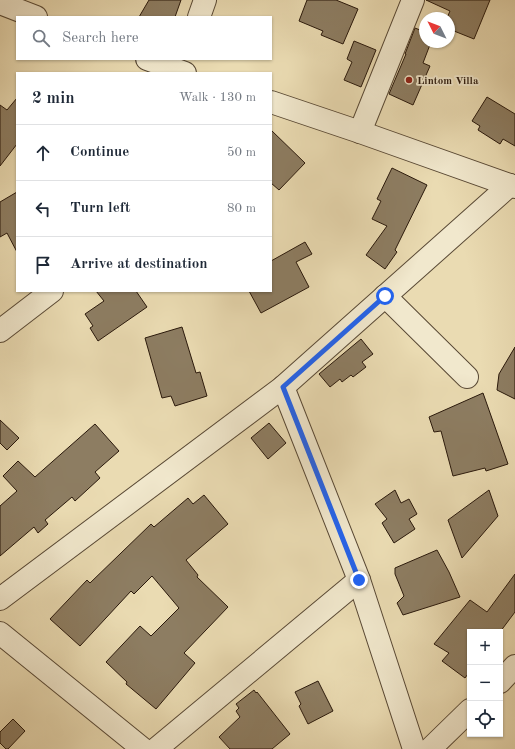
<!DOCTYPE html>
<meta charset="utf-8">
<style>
:root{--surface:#fff;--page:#f2f2f3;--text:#1f2937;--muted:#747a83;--line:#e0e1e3}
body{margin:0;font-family:"Old Standard TT",serif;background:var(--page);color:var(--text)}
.controls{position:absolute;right:12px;bottom:12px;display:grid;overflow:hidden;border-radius:0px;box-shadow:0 1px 3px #0004}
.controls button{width:36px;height:36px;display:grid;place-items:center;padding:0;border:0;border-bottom:1px solid var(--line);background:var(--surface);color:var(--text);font:20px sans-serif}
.compass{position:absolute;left:419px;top:12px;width:36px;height:36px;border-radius:50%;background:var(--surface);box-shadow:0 1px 3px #0004;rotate:312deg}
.stop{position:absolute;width:12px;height:12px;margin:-9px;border:3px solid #2563eb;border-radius:50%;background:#fff}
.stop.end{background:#2563eb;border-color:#fff;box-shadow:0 1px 4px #0008}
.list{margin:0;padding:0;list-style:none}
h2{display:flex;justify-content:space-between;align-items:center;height:52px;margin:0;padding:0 16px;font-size:17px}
h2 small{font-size:13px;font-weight:400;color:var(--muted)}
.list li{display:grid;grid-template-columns:26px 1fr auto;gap:12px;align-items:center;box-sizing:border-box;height:56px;padding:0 16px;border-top:1px solid var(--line)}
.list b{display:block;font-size:15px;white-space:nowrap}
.list em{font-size:13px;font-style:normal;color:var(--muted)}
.icon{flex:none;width:22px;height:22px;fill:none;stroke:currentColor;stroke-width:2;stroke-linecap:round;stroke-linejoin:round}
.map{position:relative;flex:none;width:515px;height:749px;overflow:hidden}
.search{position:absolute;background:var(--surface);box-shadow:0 1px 3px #0004;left:16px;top:16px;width:256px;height:44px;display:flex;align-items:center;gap:10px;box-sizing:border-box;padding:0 14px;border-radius:0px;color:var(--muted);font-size:15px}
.panel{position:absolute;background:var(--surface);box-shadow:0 1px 3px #0004;left:16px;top:72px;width:256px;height:220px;border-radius:0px}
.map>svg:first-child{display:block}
</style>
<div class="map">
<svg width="515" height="749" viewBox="0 0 515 749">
<rect width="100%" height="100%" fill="#eadbb2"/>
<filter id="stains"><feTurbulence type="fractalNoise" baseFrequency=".005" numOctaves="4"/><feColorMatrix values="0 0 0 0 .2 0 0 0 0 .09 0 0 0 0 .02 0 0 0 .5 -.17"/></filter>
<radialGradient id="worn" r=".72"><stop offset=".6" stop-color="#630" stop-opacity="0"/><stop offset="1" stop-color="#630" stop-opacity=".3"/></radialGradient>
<g fill="#8d7d62" stroke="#29180b">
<polygon points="149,0 181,0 175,17 139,17"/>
<polygon points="307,0 336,0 358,9 343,44 321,35 323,31 299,21"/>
<polygon points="426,0 490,0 474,39 449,29 449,18 447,18 450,11"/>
<polygon points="415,28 425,32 425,42 431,42 423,63 430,66 413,105 389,94 406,54 405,54"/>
<polygon points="354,41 376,50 361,87 344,80 352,62 347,59"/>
<polygon points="487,97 515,114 515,146 503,139 500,144 478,130 480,126 472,121"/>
<polygon points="17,98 17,144 0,166 0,105 7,110"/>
<polygon points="271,130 305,163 279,190 271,183"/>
<polygon points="392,168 427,185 395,250 397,252 385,269 366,255 387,226 372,219 381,201 377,199"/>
<polygon points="17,192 17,252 7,233 0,237 0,202"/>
<polygon points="305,242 312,254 296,262 309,287 261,313 249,291 271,291 271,261"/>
<polygon points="96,291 136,291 147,307 98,341 90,328 93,326 85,314 104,301"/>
<polygon points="182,327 196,373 200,372 207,396 175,406 171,396 162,398 145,338"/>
<polygon points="361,339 373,354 362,362 366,367 353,377 351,375 342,382 340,379 330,387 319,374"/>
<polygon points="515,347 515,399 497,390 499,374"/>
<polygon points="483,393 508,464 486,471 485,468 453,476 441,431 434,432 429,417"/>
<polygon points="0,420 19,438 7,450 0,443"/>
<polygon points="269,423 286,443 268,459 251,438"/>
<polygon points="95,424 119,451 95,472 100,478 75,501 72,497 45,520 48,524 38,533 34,527 0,556 0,506 17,491 3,476 18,461 35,477"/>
<polygon points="395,490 401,503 409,499 417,514 409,519 415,529 394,543 382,523 387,519 375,504"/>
<polygon points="489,490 498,516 462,558 448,520"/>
<polygon points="204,495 228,524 186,560 198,575 197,577 228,607 184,653 195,663 156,709 126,684 127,682 106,662 140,626 151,636 179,608 152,576 134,594 131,591 80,646 50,619 87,580 90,583 151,524 154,527 188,498 193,504"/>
<polygon points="437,550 449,572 460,597 403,615 397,603 404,596 395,574 395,568"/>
<polygon points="515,574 515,612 500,632 470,632 470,671 465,678 442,661 449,653 434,644 470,600 487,612"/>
<polygon points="318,681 333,711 308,724 299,706 301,704 295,692"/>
<polygon points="254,690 256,693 257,692 290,734 272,749 230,749 219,737 240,717 236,711 239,708 236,704"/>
<polygon points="13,719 25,731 8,749 6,749 0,743 0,732"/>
</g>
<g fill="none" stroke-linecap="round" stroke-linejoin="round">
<defs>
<g id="minor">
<polyline points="0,3 36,17"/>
<polyline points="199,17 205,0"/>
<polyline points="147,59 185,73"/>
<polyline points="271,102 360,132 515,187"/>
<polyline points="360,132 413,0"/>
<polyline points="385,296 467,377"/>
<polyline points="0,331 52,291"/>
<polyline points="283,387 359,580 414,749"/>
<polyline points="0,599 283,387 510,185"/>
<polyline points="0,633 143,749"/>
<polyline points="500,682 515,666"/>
<polyline points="156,749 359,580"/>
<polyline points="430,749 470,710"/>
</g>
</defs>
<use href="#minor" stroke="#594935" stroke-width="24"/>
<use href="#minor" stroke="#f1e8cd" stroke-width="22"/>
</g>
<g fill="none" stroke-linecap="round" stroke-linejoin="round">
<polyline stroke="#2563eb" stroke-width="5" points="359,580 283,387 385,296"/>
</g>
<circle fill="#8f2418" stroke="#f1e8cd" stroke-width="1.5" cx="409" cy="80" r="4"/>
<g text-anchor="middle" stroke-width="3.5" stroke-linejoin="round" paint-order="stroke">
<g font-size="11" font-weight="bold" fill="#29180b" stroke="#f1e8cd" text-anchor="start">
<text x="417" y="84">Lintom Villa</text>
</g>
</g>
<rect width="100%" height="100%" filter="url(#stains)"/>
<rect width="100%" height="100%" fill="url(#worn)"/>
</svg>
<div class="controls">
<button>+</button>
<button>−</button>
<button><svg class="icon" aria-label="locate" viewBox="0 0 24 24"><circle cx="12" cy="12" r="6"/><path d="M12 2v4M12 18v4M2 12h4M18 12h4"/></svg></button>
</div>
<svg class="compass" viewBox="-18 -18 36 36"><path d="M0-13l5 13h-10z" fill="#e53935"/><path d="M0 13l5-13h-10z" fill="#747a83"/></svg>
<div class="stop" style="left:385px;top:296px"></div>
<div class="stop end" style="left:359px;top:580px"></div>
<div class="search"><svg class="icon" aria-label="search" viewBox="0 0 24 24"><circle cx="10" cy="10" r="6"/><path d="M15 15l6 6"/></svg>Search here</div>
<section class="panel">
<h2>2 min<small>Walk · 130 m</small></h2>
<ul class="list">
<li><svg class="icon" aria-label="ahead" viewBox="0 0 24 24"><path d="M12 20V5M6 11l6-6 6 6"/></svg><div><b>Continue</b></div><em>50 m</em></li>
<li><svg class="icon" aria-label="left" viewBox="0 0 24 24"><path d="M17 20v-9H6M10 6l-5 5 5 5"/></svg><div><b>Turn left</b></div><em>80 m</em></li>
<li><svg class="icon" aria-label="arrive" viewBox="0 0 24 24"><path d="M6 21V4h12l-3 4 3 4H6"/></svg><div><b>Arrive at destination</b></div></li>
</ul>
</section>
</div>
